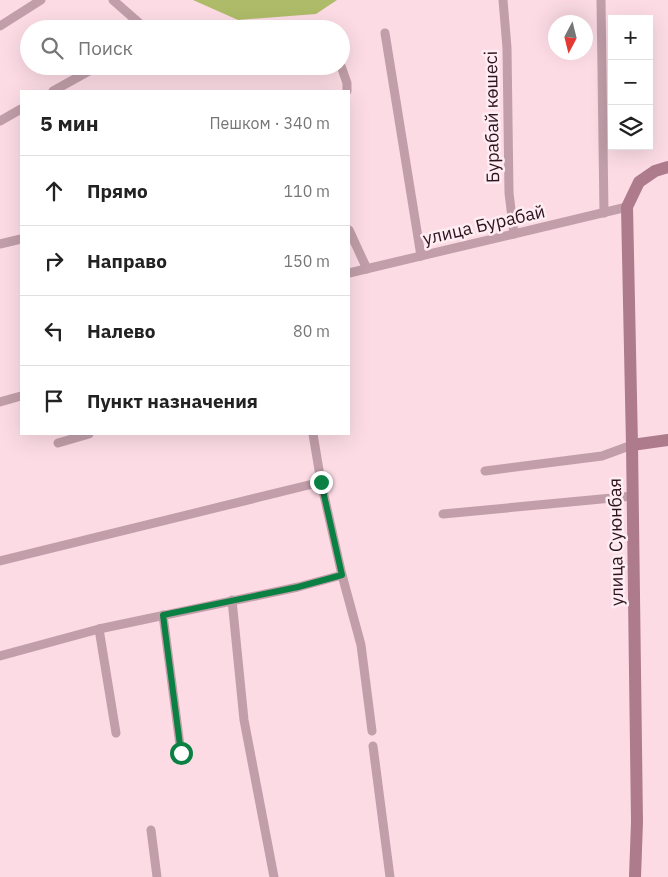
<!DOCTYPE html>
<html lang="ru">
<meta charset="utf-8">
<style>
:root{--surface:#fff;--page:#f6f6f6;--text:#222;--muted:#767676;--line:#e0e0e0}
body{margin:0;font-family:"IBM Plex Sans",sans-serif;background:var(--page);color:var(--text)}
.controls{position:absolute;right:15px;top:15px;display:grid;overflow:hidden;border-radius:0px;box-shadow:0 5px 20px #0002}
.controls button{width:45px;height:45px;display:grid;place-items:center;padding:0;border:0;border-bottom:1px solid var(--line);background:var(--surface);color:var(--text);font:25px sans-serif}
.compass{position:absolute;left:548px;top:15px;width:45px;height:45px;border-radius:50%;background:var(--surface);box-shadow:0 5px 20px #0002;rotate:187deg}
.stop{position:absolute;width:15px;height:15px;margin:-11px;border:4px solid #0b8043;border-radius:50%;background:#fff}
.stop.end{background:#0b8043;border-color:#fff;box-shadow:0 1px 5px #0008}
.list{margin:0;padding:0;list-style:none}
h2{display:flex;justify-content:space-between;align-items:center;height:65px;margin:0;padding:0 20px;font-size:21px}
h2 small{font-size:16px;font-weight:400;color:var(--muted)}
.list li{display:grid;grid-template-columns:32px 1fr auto;gap:15px;align-items:center;box-sizing:border-box;height:70px;padding:0 20px;border-top:1px solid var(--line)}
.list b{display:block;font-size:19px;white-space:nowrap}
.list em{font-size:16px;font-style:normal;color:var(--muted)}
.icon{flex:none;width:28px;height:28px;fill:none;stroke:currentColor;stroke-width:2;stroke-linecap:round;stroke-linejoin:round}
.map{position:relative;flex:none;width:668px;height:877px;overflow:hidden}
.search{position:absolute;background:var(--surface);box-shadow:0 5px 20px #0002;left:20px;top:20px;width:330px;height:55px;display:flex;align-items:center;gap:12px;box-sizing:border-box;padding:0 18px;border-radius:28px;color:var(--muted);font-size:19px}
.panel{position:absolute;background:var(--surface);box-shadow:0 5px 20px #0002;left:20px;top:90px;width:330px;height:345px;border-radius:0px}
.map>svg:first-child{display:block}
</style>
<div class="map">
<svg width="668" height="877" viewBox="0 0 668 877">
<rect width="100%" height="100%" fill="#fcdbe5"/>
<polygon fill="#aebc69" points="193,0 337,0 316,14 238,20"/>
<g fill="none" stroke-linecap="round" stroke-linejoin="round">
<g stroke="#c19ea9" stroke-width="9">
<polyline points="113,0 146,29"/>
<polyline points="503,0 507,48 509,193 514,234"/>
<polyline points="601,0 604,213"/>
<polyline points="0,26 41,0"/>
<polyline points="385,33 421,256"/>
<polyline points="341,66 347,83 347,91"/>
<polyline points="53,91 98,66"/>
<polyline points="0,121 21,109"/>
<polyline points="349,230 367,269"/>
<polyline points="0,244 21,239"/>
<polyline points="349,273 627,207"/>
<polyline points="0,402 21,396"/>
<polyline points="58,443 89,434"/>
<polyline points="485,471 602,456 632,445"/>
<polyline points="443,514 633,496"/>
<polyline points="0,561 321,482"/>
<polyline points="342,575 361,645 372,731"/>
<polyline points="232,600 244,720 274,877"/>
<polyline points="163,615 181,753"/>
<polyline points="99,629 116,733"/>
<polyline points="0,656 99,629 298,587 342,575 321,482 313,434"/>
<polyline points="373,746 390,877"/>
<polyline points="151,830 157,877"/>
</g>
<g stroke="#ad7b8c" stroke-width="12">
<polyline points="632,445 668,440"/>
<polyline points="635,877 637,822 632,445 627,207 639,182 655,171 668,167"/>
</g>
</g>
<g fill="none" stroke-linecap="round" stroke-linejoin="round">
<polyline stroke="#0b8043" stroke-width="6" points="181,753 163,615 298,587 342,575 321,482"/>
</g>
<g text-anchor="middle" stroke-width="5" stroke-linejoin="round" paint-order="stroke">
<g font-size="18" fill="#2e121e" stroke="#feedf2">
<text transform="translate(492 117) rotate(-91)" y="6">Бурабай көшесі</text>
<text transform="translate(484 225) rotate(-13)" y="6">улица Бурабай</text>
<text transform="translate(616 542) rotate(-91)" y="6">улица Суюнбая</text>
</g>
</g>
</svg>
<div class="controls">
<button>+</button>
<button>−</button>
<button><svg class="icon" aria-label="layers" viewBox="0 0 24 24"><path d="M12 4l9 5-9 5-9-5zM3 14l9 5 9-5"/></svg></button>
</div>
<svg class="compass" viewBox="-18 -18 36 36"><path d="M0-13l5 13h-10z" fill="#e53935"/><path d="M0 13l5-13h-10z" fill="#767676"/></svg>
<div class="stop" style="left:181px;top:753px"></div>
<div class="stop end" style="left:321px;top:482px"></div>
<div class="search"><svg class="icon" aria-label="search" viewBox="0 0 24 24"><circle cx="10" cy="10" r="6"/><path d="M15 15l6 6"/></svg>Поиск</div>
<section class="panel">
<h2>5 мин<small>Пешком · 340 m</small></h2>
<ul class="list">
<li><svg class="icon" aria-label="ahead" viewBox="0 0 24 24"><path d="M12 20V5M6 11l6-6 6 6"/></svg><div><b>Прямо</b></div><em>110 m</em></li>
<li><svg class="icon" aria-label="right" viewBox="0 0 24 24"><path d="M7 20v-9h11M14 6l5 5-5 5"/></svg><div><b>Направо</b></div><em>150 m</em></li>
<li><svg class="icon" aria-label="left" viewBox="0 0 24 24"><path d="M17 20v-9H6M10 6l-5 5 5 5"/></svg><div><b>Налево</b></div><em>80 m</em></li>
<li><svg class="icon" aria-label="arrive" viewBox="0 0 24 24"><path d="M6 21V4h12l-3 4 3 4H6"/></svg><div><b>Пункт назначения</b></div></li>
</ul>
</section>
</div>
